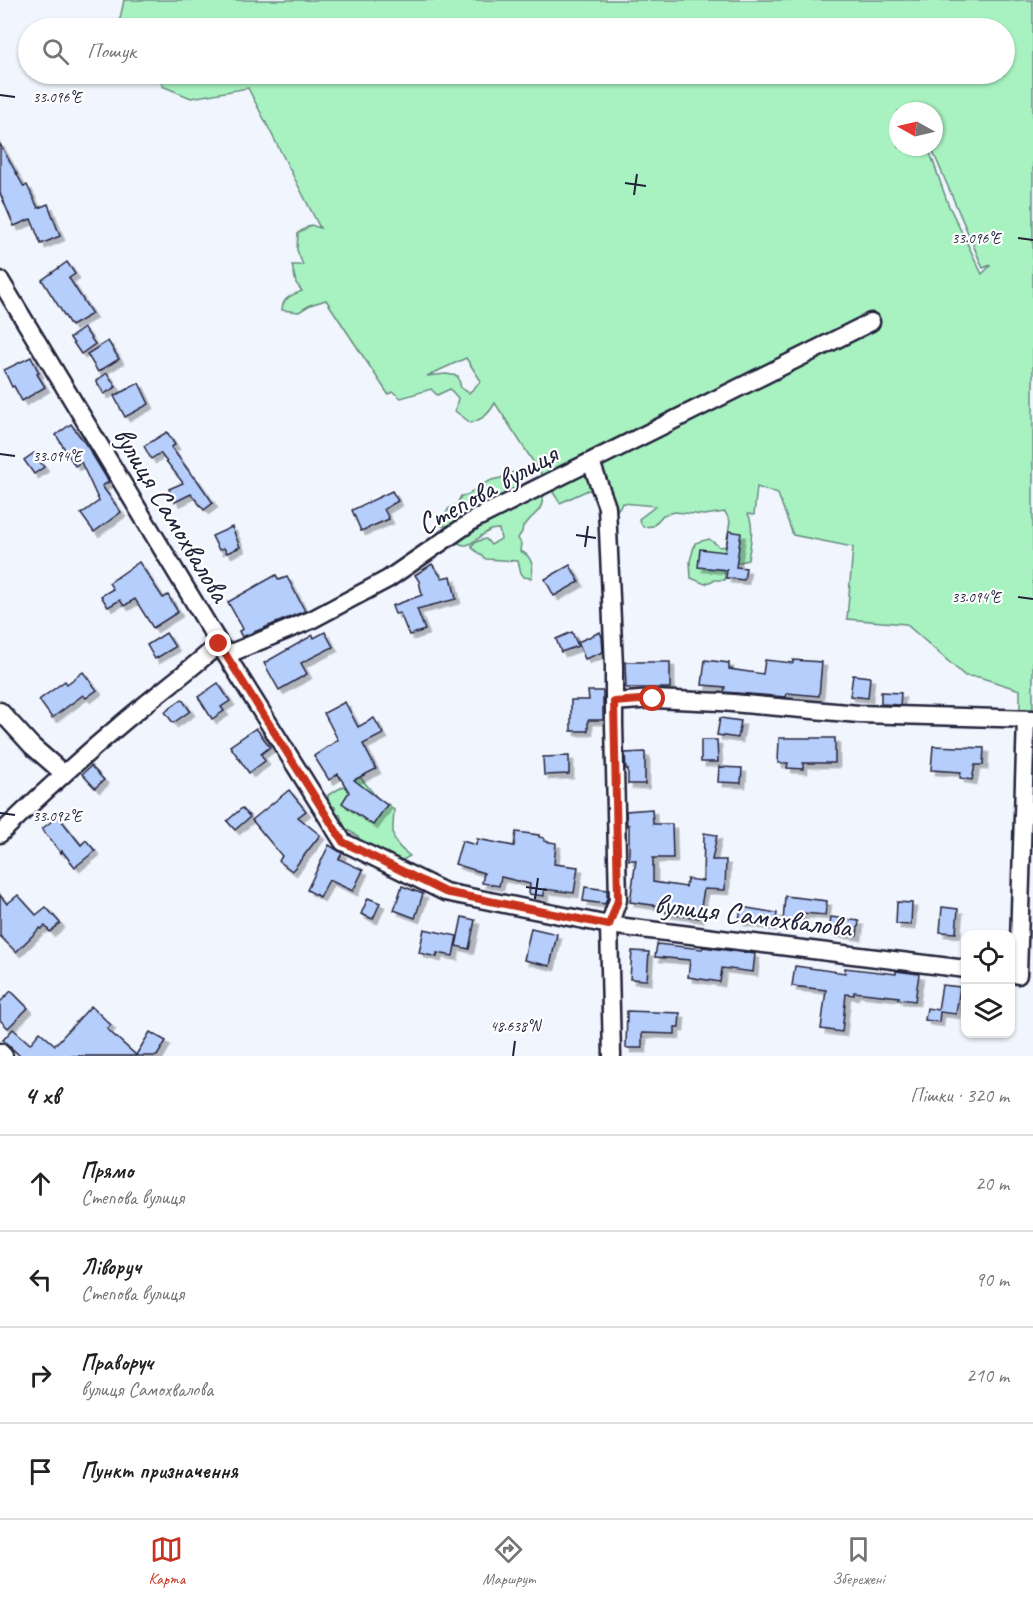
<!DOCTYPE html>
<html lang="uk">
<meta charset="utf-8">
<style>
:root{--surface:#fff;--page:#f6f6f6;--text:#222;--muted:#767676;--line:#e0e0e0;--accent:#c8321e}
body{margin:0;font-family:Caveat,sans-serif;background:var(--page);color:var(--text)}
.controls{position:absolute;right:18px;bottom:18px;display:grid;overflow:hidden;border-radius:12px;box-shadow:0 2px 4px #0004}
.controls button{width:54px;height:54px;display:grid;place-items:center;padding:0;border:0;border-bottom:2px solid var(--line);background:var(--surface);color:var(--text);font:30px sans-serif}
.compass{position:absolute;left:889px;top:102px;width:54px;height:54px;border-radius:50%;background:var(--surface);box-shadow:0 2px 4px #0004;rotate:278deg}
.stop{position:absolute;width:18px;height:18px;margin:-14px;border:4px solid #c8321e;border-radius:50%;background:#fff}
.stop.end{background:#c8321e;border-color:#fff;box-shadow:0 2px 6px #0008}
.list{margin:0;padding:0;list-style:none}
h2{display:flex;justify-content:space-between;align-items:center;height:78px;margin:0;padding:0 24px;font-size:26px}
h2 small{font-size:20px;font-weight:400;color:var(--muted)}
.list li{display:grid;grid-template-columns:39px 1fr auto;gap:18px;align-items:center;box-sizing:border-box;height:96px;padding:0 24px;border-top:2px solid var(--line)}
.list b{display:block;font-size:22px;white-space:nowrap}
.list p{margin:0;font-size:20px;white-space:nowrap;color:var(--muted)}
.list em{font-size:20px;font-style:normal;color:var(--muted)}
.icon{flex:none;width:33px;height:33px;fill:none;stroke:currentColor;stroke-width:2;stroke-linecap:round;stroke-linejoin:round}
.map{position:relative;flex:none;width:1033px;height:1056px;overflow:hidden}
.search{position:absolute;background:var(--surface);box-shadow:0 2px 4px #0004;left:18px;right:18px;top:18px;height:66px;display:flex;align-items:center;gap:15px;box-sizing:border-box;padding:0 21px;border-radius:33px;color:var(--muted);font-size:22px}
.sheet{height:462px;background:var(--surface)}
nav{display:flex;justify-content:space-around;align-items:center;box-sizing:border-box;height:84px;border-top:2px solid var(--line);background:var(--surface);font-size:16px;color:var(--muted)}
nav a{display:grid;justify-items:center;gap:3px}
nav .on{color:var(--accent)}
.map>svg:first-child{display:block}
</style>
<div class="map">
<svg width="1033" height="1056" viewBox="0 0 1033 1056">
<defs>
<filter id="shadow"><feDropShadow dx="4.5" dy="4.5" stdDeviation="0" flood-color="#0004"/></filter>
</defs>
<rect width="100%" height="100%" fill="#f0f5fe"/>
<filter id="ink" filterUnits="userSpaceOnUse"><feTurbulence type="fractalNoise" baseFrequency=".0167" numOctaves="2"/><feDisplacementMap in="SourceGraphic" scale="12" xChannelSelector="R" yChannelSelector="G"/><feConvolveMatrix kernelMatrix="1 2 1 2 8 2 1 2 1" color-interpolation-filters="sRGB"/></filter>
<g filter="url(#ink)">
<g fill="#a8f2c1" stroke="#658a7e" stroke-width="1.5" fill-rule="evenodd">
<path d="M 124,0 L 1033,0 L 1033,711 L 1020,713 L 1020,690 L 979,677 L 965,676 L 906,624 L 847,619 L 853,547 L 793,535 L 778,494 L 757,487 L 754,515 L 748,514 C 755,528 750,545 748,560 L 737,563 L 724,561 L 725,580 L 714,580 L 705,584 L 691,578 L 690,561 L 695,543 L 709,539 L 720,547 L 726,546 L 730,521 L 725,512 L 704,515 L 675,512 L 663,515 L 653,526 L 643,527 L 639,519 L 656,506 L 623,503 L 613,515 L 610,495 L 588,490 L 560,503 L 495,403 C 488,415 484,418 471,423 L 455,411 L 458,398 L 450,389 L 437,395 L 431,389 L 401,398 L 393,392 L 388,394 L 326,300 L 310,305 L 299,312 L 282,310 C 282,298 292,295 302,291 L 296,283 L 292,265 L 303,265 L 297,250 L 298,233 L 311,225 L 320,228 L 248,88 L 191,98 L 162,86 L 160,75 L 156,74 L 1004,74 L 1004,28 L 124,28 L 120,19 ZM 898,111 L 934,111 L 934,147 L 931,147 L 983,268 L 991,265 L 982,274 L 948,204 L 928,147 L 898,147 ZM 466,358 L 481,381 L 469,393 L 461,388 L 458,376 L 446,374 L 427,376 Z"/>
<path d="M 514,472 L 520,479 L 517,491 L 530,495 L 544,494 C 541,509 541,509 530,519 C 528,522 526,524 523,526 L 522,532 L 518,538 L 521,544 L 520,551 C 531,555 535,567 531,578 L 524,577 L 521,573 L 518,561 L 486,559 L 472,548 L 472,545 C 476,541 480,540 486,539 L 491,545 L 501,539 L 499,529 C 496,529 491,529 489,531 C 475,538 467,555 452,537 L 488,504 L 486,502 C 478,509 475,514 464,513 C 457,525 456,526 442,526 L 440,523 C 441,521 443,519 444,517 C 449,511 445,508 456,506 L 461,496 L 468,495 C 476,487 490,479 501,478 L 505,475 Z"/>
<path d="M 360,777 L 378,799 L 386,806 L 388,804 L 394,810 C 393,834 388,840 410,856 L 401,861 C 382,855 383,845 360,844 L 358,836 L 344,828 L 340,815 L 335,814 L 335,807 L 328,804 L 328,795 Z"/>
</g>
<g fill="#b6cefc" stroke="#22223b" stroke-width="1.5" filter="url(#shadow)">
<polygon points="0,144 24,187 27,185 38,208 48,204 60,236 41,244 31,219 14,226 0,193"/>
<polygon points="67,262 75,274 69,278 92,314 71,326 42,280"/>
<polygon points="84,328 95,344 81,354 70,338"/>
<polygon points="108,341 119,359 98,372 87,354"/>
<polygon points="31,357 39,373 37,374 45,387 22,401 14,386 12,387 4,370"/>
<polygon points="107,373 116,387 104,394 96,381"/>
<polygon points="139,383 149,404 125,417 114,396"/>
<polygon points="71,424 89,449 109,482 102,486 121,512 94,532 81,514 99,501 81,462 75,466 56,435"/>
<polygon points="167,432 175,445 171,447 194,478 195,477 213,503 204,510 191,494 175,502 169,489 183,483 160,453 151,459 144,446"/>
<polygon points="34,453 44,467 34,474 24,460"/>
<polygon points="392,491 398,501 384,509 389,519 361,531 352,510"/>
<polygon points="232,527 240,547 227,553 224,548 219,550 212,536"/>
<polygon points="729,531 741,533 736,567 746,568 744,580 726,578 727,570 698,567 700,549 725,552"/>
<polygon points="139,562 163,598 168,595 178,612 153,628 135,599 124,606 120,600 108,607 101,596 113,589 109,583"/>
<polygon points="432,564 442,578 451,576 456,599 417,609 425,630 409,635 400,613 395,614 392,606 422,595 419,581 415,575"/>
<polygon points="570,565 579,582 554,596 545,579"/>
<polygon points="276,575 279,580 287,577 305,611 242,637 239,631 243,629 228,602"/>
<polygon points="325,632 333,647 301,663 307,674 279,690 264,663 313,635 314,638"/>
<polygon points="572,632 578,646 561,652 556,639"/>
<polygon points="600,632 602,637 603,652 585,659 578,642"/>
<polygon points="166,633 175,647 155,659 147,645"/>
<polygon points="705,660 729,663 729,669 763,674 765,660 793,663 793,660 822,662 819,696 787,693 786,697 724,692 725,687 702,685"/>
<polygon points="625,662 670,662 670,688 626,688"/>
<polygon points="83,672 97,690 86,698 83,695 52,718 39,700 65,681 67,684"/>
<polygon points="853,675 870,677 868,698 850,696"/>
<polygon points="218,683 230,701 221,707 224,711 212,719 198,697"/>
<polygon points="588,691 603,691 603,720 588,720 588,731 571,731 571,700 589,700"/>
<polygon points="881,692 901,693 900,705 881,704"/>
<polygon points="182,699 190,711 173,723 165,712"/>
<polygon points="345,702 358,727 374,718 383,734 363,744 376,769 354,780 387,805 373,825 342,803 349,792 338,774 329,780 314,756 338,740 324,713"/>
<polygon points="720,718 741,721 738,738 717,735"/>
<polygon points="256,728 270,747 261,754 265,761 249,773 230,746"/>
<polygon points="779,738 835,738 835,763 803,763 803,769 787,768 788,763 778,763"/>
<polygon points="701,740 717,740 718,762 701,762"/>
<polygon points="933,746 984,748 983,765 975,765 972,780 960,778 961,772 931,770"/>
<polygon points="645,752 645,784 628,784 628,769 626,769 625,753"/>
<polygon points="569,756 569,774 544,775 543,757"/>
<polygon points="91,766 104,780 95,788 82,774"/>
<polygon points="719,767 742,768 741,783 718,782"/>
<polygon points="289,790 306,811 298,817 320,835 292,871 279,861 282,856 252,820"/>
<polygon points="242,808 250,817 235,830 227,821"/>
<polygon points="652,809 653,824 672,824 673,858 653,858 653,882 686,887 687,879 703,881 704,833 717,835 712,860 726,860 725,890 704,889 699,918 666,913 667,907 630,902 636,860 629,860 629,825 627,825 626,811"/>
<polygon points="58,816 81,845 86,840 95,851 75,867 62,851 61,853 42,829"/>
<polygon points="516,832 539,835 539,837 544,838 544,841 556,843 554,864 578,867 574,893 544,889 544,896 529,894 530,884 501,877 499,886 482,883 484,873 455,864 462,841 476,845 477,839 514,846"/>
<polygon points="329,845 342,853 339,859 363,870 353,891 329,880 320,897 307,890"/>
<polygon points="402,886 423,894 415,918 394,910"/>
<polygon points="585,887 607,890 607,898 605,904 583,901"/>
<polygon points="0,895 7,904 18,895 36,915 46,907 60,923 50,932 45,926 41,929 40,928 16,952 0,936"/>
<polygon points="785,896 827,901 825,915 803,913 803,924 783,923"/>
<polygon points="368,898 380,903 373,919 361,914"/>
<polygon points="897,902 912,903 911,925 896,924"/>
<polygon points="741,907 777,913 775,927 739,921"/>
<polygon points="942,907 958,909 956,933 940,932"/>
<polygon points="462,917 475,920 469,949 456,946"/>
<polygon points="831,917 859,921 857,936 829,932"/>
<polygon points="531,928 557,934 550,966 524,960"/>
<polygon points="424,929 457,936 453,956 437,953 437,957 419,953"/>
<polygon points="657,944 702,949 703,947 755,954 753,972 722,968 720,982 688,977 690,960 655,957"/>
<polygon points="632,951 649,952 647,980 630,979"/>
<polygon points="795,966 845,973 845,968 896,974 896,971 919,974 915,1001 898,999 899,997 854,992 854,995 846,994 842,1032 821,1029 826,990 792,986"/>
<polygon points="942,985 960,987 956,1014 940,1012 939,1022 925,1020 927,1008 938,1010"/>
<polygon points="11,991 28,1008 8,1028 0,1020 0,1002"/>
<polygon points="91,1006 111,1025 107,1029 136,1055 150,1032 166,1041 157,1056 20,1056 3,1040 13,1029 30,1044 40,1032 55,1045"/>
<polygon points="627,1011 680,1013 679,1027 675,1027 675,1034 642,1033 642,1048 626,1048"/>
</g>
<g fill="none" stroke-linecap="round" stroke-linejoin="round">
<defs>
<g id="minor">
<polyline points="0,280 226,655 343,842 445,892 609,925 966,969"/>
<polyline points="591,462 607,507 614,667 614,723 618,900 609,925 612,1056"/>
<polyline points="226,655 311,620 388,579 475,519 871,322"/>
<polyline points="614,702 653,699 721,702 859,714 1033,719"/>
<polyline points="0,711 32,746 63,773"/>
<path d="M 0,834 C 41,794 82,757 126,720 C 157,694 189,671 219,644"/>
<polyline points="1018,975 1026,719"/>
<polyline points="0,1052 4,1056"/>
</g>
</defs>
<use href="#minor" stroke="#22223b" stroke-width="21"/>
<use href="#minor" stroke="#fff" stroke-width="16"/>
</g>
</g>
<g fill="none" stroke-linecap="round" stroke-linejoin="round" filter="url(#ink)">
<polyline stroke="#c8321e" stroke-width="8" points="219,644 343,842 445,892 609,925 618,900 614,702 653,699"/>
</g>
<path fill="none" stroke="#22223b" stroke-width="2" d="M 0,95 L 15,97M 625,183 L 646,186M 634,195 L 637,174M 1018,238 L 1033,240M 0,454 L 15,456M 576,535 L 596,538M 585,547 L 588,526M 1018,597 L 1033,599M 0,813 L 15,815M 526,887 L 547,890M 535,899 L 538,878M 513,1056 L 515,1041"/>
<g text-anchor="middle" stroke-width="4.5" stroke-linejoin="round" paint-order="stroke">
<g font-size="30" fill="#22223b" stroke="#fff">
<text transform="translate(487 489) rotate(-29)" y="10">Степова вулиця</text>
<text transform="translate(172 514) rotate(59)" y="10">вулиця Самохвалова</text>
<text transform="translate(753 915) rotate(7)" y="10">вулиця Самохвалова</text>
</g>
</g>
<g font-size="15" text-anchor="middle" fill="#22223b" stroke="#fff" stroke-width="4.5" stroke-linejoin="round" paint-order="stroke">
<text x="57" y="102">33.096°E</text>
<text x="976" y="243">33.096°E</text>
<text x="57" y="461">33.094°E</text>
<text x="976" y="602">33.094°E</text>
<text x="57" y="821">33.092°E</text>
<text x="515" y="1031">48.638°N</text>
</g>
</svg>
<div class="controls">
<button><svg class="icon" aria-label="locate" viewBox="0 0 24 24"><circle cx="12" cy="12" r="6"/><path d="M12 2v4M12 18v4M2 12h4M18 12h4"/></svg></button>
<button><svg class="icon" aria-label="layers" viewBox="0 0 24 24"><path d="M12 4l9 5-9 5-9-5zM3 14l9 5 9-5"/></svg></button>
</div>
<svg class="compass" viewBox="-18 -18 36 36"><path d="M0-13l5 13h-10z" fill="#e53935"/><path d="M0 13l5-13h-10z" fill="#767676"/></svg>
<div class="stop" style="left:653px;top:699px"></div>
<div class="stop end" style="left:219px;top:644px"></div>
<div class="search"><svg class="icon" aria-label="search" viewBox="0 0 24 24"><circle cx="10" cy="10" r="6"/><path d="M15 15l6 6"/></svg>Пошук</div>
</div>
<section class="sheet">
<h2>4 хв<small>Пішки · 320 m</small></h2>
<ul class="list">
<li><svg class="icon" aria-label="ahead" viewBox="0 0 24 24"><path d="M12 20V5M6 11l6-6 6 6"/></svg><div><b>Прямо</b><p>Степова вулиця</p></div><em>20 m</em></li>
<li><svg class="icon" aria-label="left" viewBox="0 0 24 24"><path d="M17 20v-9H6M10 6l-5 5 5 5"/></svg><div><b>Ліворуч</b><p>Степова вулиця</p></div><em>90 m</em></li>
<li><svg class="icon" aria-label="right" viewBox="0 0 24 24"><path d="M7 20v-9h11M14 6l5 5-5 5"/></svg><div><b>Праворуч</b><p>вулиця Самохвалова</p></div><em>210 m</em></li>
<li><svg class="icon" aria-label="arrive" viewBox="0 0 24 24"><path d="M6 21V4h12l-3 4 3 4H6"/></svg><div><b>Пункт призначення</b></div></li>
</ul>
</section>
<nav>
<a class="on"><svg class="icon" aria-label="map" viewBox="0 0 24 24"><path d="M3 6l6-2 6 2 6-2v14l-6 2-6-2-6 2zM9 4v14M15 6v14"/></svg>Карта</a>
<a><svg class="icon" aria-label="directions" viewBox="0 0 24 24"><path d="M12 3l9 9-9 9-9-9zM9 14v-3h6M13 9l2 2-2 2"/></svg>Маршрут</a>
<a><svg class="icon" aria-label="saved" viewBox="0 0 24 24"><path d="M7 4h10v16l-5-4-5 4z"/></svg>Збережені</a>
</nav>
